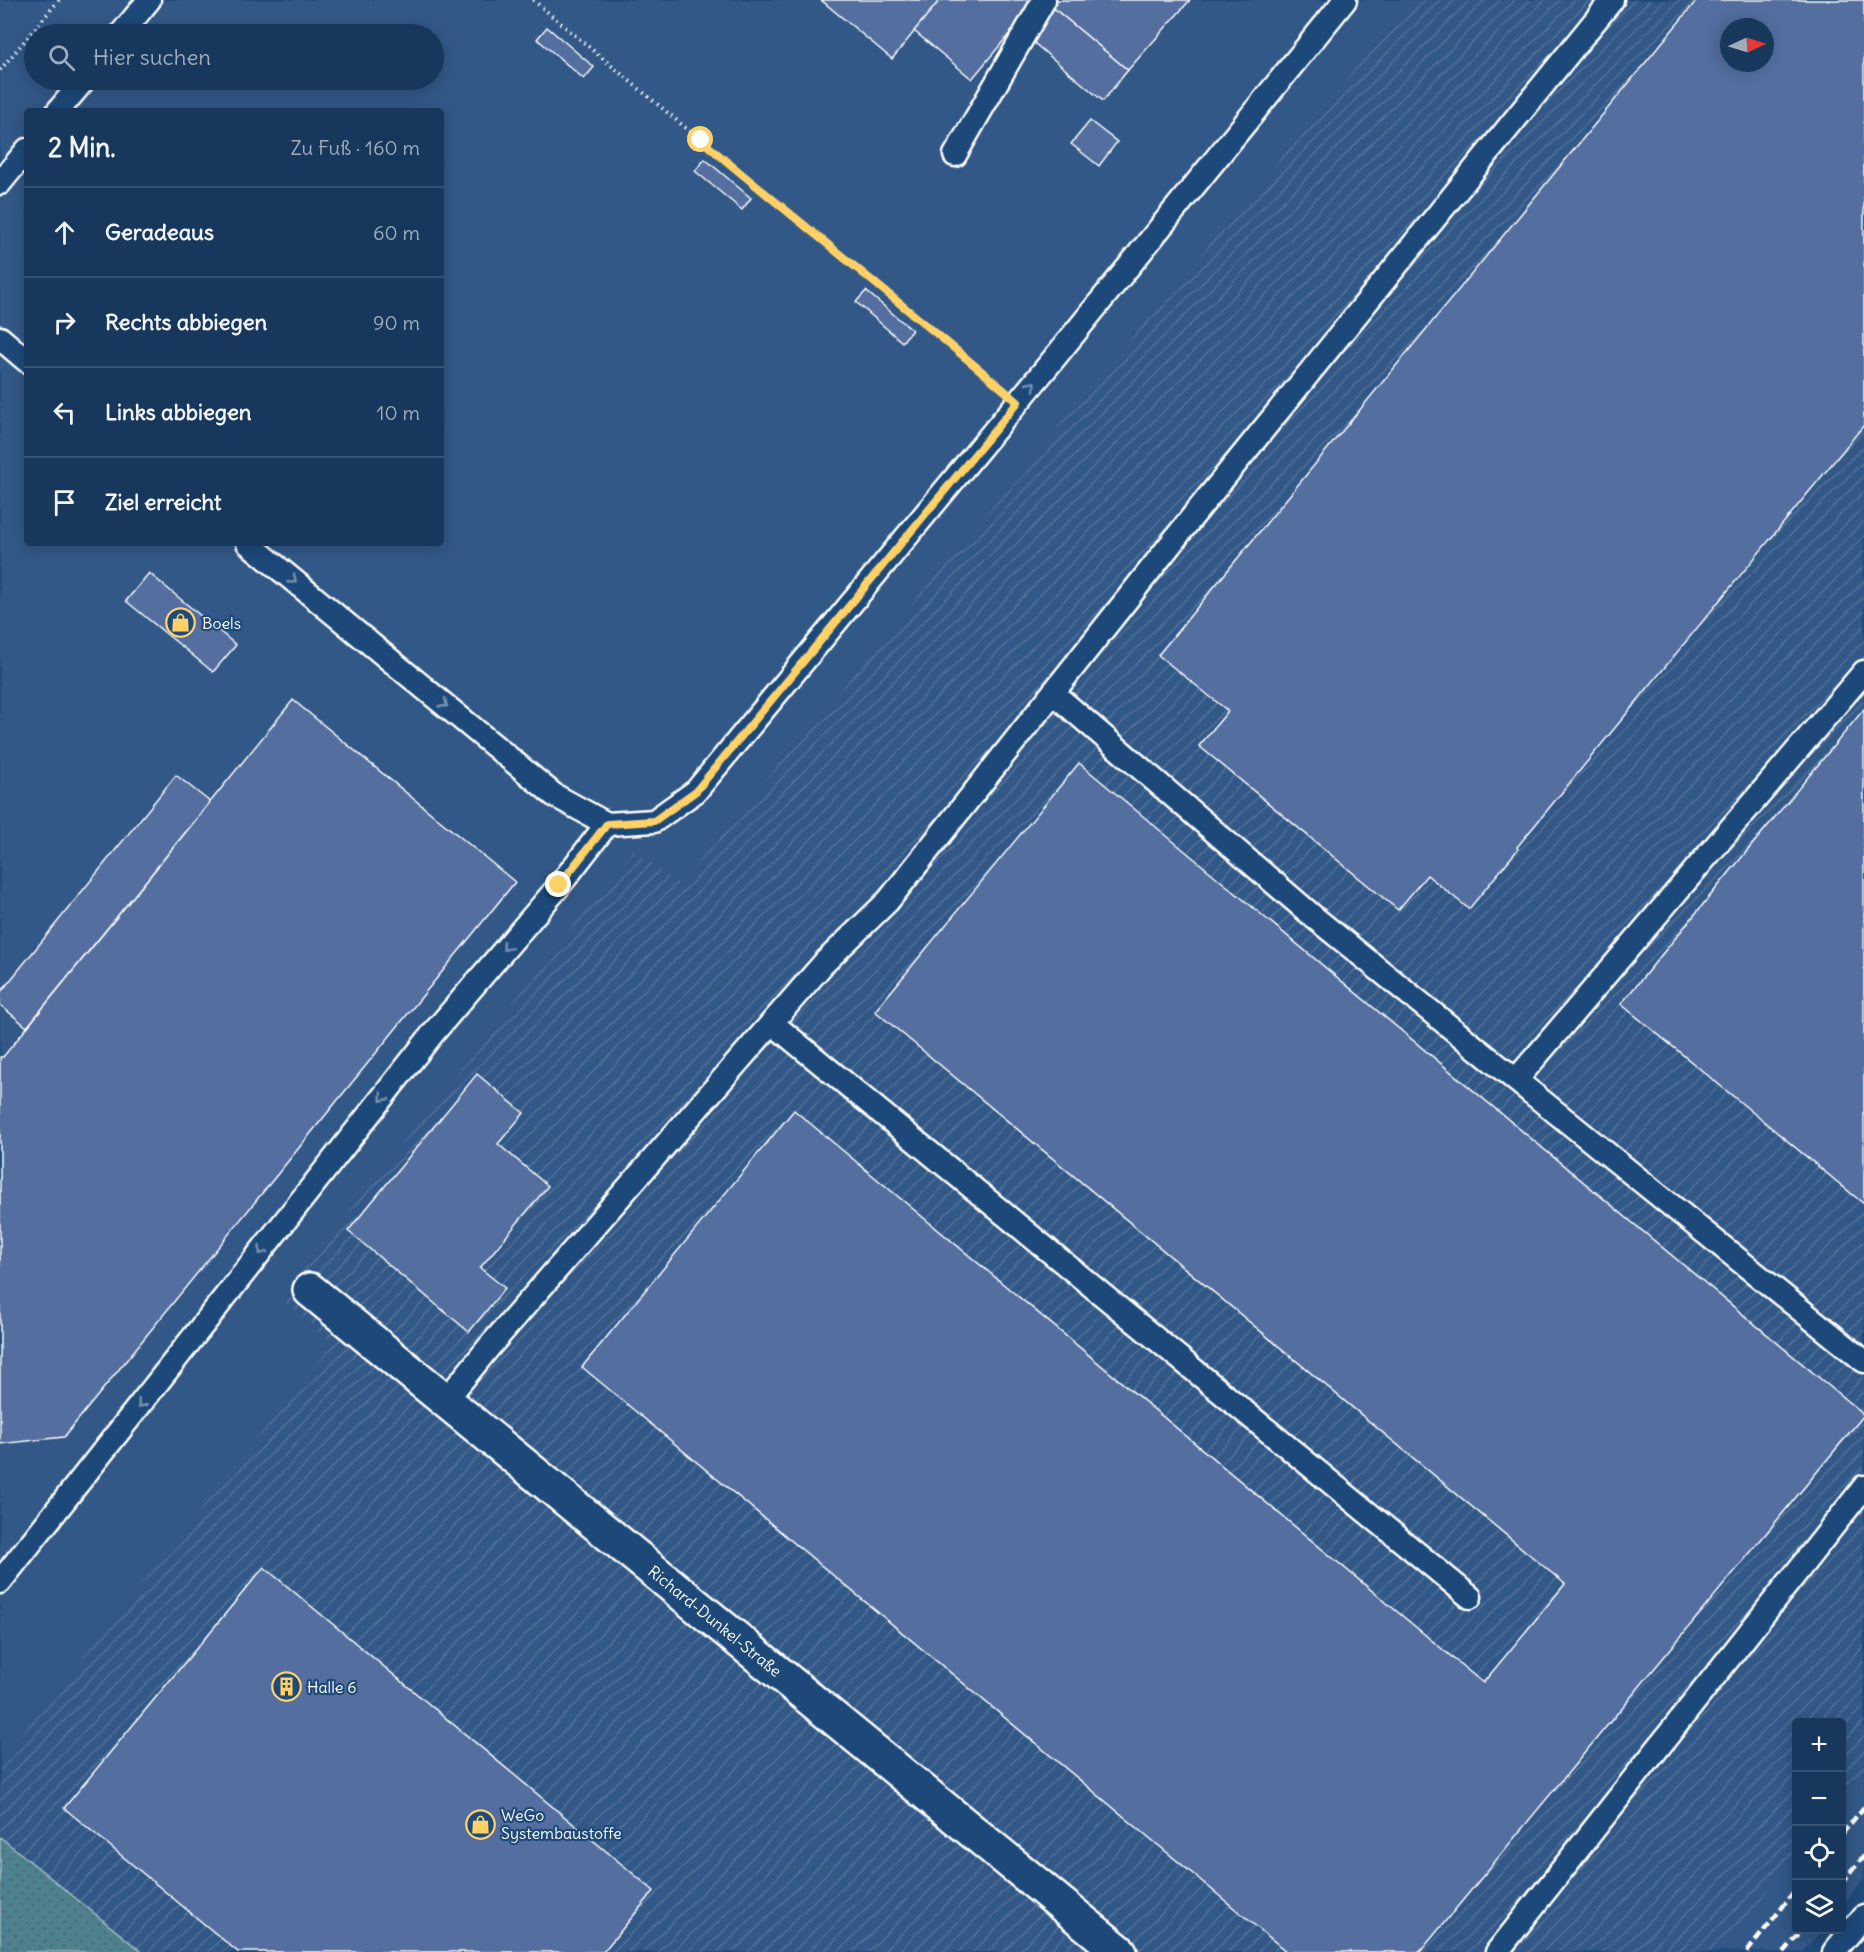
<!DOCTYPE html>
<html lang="de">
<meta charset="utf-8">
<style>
:root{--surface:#17385c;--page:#244365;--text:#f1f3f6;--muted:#9eacbb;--line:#365272}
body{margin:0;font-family:Delius,sans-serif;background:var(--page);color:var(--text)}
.controls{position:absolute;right:18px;bottom:18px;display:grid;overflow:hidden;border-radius:6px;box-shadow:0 3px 15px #0003}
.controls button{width:54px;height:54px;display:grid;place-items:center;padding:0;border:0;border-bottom:2px solid var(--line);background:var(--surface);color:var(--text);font:30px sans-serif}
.compass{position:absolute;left:1720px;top:18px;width:54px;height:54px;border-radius:50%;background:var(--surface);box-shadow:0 3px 15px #0003;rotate:86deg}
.stop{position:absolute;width:18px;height:18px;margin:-14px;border:4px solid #ffd166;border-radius:50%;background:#fff}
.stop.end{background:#ffd166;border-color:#fff;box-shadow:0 2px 6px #0008}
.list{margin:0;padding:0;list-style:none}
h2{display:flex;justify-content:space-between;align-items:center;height:78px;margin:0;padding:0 24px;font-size:26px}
h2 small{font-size:20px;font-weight:400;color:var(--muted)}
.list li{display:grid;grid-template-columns:39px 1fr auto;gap:18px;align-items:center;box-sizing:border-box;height:90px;padding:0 24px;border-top:2px solid var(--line)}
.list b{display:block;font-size:22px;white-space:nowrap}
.list em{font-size:20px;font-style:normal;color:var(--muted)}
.icon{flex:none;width:33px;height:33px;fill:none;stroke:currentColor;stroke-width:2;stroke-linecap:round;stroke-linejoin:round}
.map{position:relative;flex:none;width:1864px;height:1952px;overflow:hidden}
.search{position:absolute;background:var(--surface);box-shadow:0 3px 15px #0003;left:24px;top:24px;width:420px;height:66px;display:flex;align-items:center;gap:15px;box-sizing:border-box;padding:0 21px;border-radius:33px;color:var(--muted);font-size:22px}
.panel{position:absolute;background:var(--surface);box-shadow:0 3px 15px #0003;left:24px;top:108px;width:420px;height:438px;border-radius:6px}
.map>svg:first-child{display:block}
</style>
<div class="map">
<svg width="1864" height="1952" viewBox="0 0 1864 1952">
<defs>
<pattern id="industrial-furrows" width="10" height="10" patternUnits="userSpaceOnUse" patternTransform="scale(1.5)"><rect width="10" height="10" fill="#325887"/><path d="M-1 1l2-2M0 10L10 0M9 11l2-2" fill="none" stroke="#517199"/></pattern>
<pattern id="grass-dots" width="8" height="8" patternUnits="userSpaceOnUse" patternTransform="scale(1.5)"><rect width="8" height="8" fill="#4d818e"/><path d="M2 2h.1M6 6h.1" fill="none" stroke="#4d6970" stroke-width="1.8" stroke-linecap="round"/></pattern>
</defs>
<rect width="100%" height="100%" fill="#1f4a7a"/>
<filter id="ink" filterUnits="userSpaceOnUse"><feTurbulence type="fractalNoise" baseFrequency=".0167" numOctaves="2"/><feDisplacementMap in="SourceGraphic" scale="12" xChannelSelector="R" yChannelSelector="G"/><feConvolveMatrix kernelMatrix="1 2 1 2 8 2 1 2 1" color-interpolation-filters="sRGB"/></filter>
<g filter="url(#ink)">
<path fill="#325887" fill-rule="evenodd" d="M 0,0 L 1864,0 L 1864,1879 L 1842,1906 L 1842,1722 L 1796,1722 L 1796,1930 L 1822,1930 L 1803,1952 L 142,1952 L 0,1837 ZM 1729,27 L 1765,27 L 1765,63 L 1729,63 ZM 34,34 L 434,34 L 434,80 L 34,80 ZM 27,111 L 441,111 L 441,543 L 27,543 Z"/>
<path fill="url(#industrial-furrows)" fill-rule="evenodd" d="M 1412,0 L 1864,0 L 1864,1772 L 1842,1800 L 1842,1722 L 1796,1722 L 1796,1856 L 1720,1952 L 142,1952 L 0,1837 L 0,1761 L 333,1344 L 281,1298 L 634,849 L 679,885 ZM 1729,27 L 1765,27 L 1765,63 L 1729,63 Z"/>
<polygon fill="url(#grass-dots)" stroke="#a6c0c6" stroke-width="1.5" points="0,1837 142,1952 0,1952"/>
<g fill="#526e9f" stroke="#fff" stroke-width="1.5" fill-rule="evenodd">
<polygon points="821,0 940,0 892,59"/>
<polygon points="940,0 1044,0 1128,70 1103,101 1015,27 972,79 914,31"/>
<polygon points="1044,0 1190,0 1128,70"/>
<path d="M 1697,0 L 1864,0 L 1864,425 L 1517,847 L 1518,849 L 1469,909 L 1427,875 L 1398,910 L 1199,746 L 1228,711 L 1158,655 ZM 1729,27 L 1765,27 L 1765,63 L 1729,63 Z"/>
<polygon points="547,27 594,67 584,79 537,39"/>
<polygon points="1090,121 1117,142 1099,166 1071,144"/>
<polygon points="705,159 751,198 742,210 695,171"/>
<polygon points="866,291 912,330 902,342 856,302"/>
<polygon points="149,573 236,645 213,672 126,601"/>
<polygon points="293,700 515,882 64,1437 0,1444 0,1057 3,1057"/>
<polygon points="1864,709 1864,1204 1621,1004"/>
<polygon points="1079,763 1864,1415 1420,1952 1287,1952 582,1367 794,1110 1483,1683 1565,1584 875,1011"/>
<polygon points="176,775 210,802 27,1027 0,1005 0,993"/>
<polygon points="477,1074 524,1113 498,1144 548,1186 480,1268 505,1288 469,1332 348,1231"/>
<polygon points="264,1567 654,1891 603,1952 238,1952 64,1808"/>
</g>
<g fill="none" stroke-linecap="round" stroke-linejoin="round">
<defs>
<g id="lane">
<polyline points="121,34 149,0"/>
<polyline points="58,111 84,80"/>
<polyline points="955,155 1044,0"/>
<polyline points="0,183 27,150"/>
<polyline points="0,338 27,361"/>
<polyline points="248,543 554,795 607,824 654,821 696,791 1052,361 1345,0"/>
<polyline points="1053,693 1315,918 1864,1361"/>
<polyline points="772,1023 1470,1597"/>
<polyline points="1516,1080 1864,672"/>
<polyline points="446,1400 489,1347 824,963 888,901 1193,516 1612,0"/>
<polyline points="0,1582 434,1032 559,886 607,824"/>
<polyline points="1497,1952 1864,1487"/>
<polyline points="1834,1952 1864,1916"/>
</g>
<polyline id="street" points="310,1290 1120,1952"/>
</defs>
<use href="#lane" stroke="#fff" stroke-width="27"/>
<use href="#street" stroke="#fff" stroke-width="38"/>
<g stroke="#fff" stroke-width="4" stroke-dasharray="1.5 4.5" stroke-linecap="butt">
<polyline points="533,0 779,206 941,336 992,380"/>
<polyline points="0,70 59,0"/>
</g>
<use href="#lane" stroke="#1f4a7a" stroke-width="22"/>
<use href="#street" stroke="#1f4a7a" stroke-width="33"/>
<g stroke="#fff" stroke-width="4.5" stroke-dasharray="9 4.5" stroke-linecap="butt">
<polyline points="1842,1834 1864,1807"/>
<polyline points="1842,1883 1864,1856"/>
<polyline points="1747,1952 1796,1890"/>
<polyline points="1784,1952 1803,1930"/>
</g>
</g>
<defs><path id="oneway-chevron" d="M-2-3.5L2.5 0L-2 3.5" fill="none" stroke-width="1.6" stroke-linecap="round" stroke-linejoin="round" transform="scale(1.5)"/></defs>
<g stroke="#7992af">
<use href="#oneway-chevron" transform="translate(1032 385) rotate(-50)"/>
<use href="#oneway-chevron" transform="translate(293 580) rotate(39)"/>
<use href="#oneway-chevron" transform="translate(444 704) rotate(39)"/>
<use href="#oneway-chevron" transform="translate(506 947) rotate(130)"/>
<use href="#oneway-chevron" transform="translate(383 1098) rotate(128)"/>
<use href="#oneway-chevron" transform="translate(262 1251) rotate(128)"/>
<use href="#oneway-chevron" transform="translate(141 1404) rotate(128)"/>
</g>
</g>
<g fill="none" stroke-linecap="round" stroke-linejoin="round" filter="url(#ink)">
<path stroke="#ffd166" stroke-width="8" d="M 559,885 L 607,824 L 654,821 L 696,791 L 1018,402 C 914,313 806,228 701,140"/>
</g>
<defs>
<symbol id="shop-ring" viewBox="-11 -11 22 22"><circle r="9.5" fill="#1f4a7a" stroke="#ffd166" stroke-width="1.5"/><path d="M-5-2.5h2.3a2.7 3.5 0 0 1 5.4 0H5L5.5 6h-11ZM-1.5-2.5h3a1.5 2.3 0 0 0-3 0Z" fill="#ffd166"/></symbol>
<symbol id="building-ring" viewBox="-11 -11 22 22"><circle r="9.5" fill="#1f4a7a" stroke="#ffd166" stroke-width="1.5"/><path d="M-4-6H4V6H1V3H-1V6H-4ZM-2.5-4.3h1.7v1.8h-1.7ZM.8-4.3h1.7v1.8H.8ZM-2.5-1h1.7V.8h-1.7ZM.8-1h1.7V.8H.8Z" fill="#ffd166"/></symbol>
</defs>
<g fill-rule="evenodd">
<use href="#shop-ring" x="164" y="606" width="33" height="33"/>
<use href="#building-ring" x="270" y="1670" width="33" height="33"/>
<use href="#shop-ring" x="464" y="1808" width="33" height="33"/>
</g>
<g text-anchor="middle" stroke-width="4.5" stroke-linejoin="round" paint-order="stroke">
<g font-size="16" fill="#fff" stroke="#1f4a7a" text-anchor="start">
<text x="202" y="629">Boels</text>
<text x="307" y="1693">Halle 6</text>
<text x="501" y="1821">WeGo<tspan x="501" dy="18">Systembaustoffe</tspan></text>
</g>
<g font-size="16" fill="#fff" stroke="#1f4a7a">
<text transform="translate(715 1621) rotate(39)" y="6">Richard-Dunkel-Straße</text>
</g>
</g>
</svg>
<div class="controls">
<button>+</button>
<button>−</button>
<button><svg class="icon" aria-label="locate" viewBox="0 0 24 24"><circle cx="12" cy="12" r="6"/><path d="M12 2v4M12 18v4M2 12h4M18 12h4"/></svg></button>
<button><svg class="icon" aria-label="layers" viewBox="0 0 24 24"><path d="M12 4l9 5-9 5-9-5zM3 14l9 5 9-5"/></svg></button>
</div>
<svg class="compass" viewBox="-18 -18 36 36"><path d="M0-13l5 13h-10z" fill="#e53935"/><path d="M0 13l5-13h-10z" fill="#9eacbb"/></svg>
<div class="stop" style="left:701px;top:140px"></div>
<div class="stop end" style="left:559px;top:885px"></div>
<div class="search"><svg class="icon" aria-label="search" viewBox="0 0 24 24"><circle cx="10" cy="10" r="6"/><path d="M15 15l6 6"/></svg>Hier suchen</div>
<section class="panel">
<h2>2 Min.<small>Zu Fuß · 160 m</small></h2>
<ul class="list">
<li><svg class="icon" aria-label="ahead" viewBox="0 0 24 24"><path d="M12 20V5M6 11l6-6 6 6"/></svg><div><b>Geradeaus</b></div><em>60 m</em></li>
<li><svg class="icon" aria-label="right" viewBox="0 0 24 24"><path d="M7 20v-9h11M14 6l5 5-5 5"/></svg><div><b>Rechts abbiegen</b></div><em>90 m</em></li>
<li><svg class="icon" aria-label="left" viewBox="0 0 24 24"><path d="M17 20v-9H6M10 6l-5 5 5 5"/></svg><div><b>Links abbiegen</b></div><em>10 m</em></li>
<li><svg class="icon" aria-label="arrive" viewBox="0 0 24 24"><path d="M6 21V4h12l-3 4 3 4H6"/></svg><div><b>Ziel erreicht</b></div></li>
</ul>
</section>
</div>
